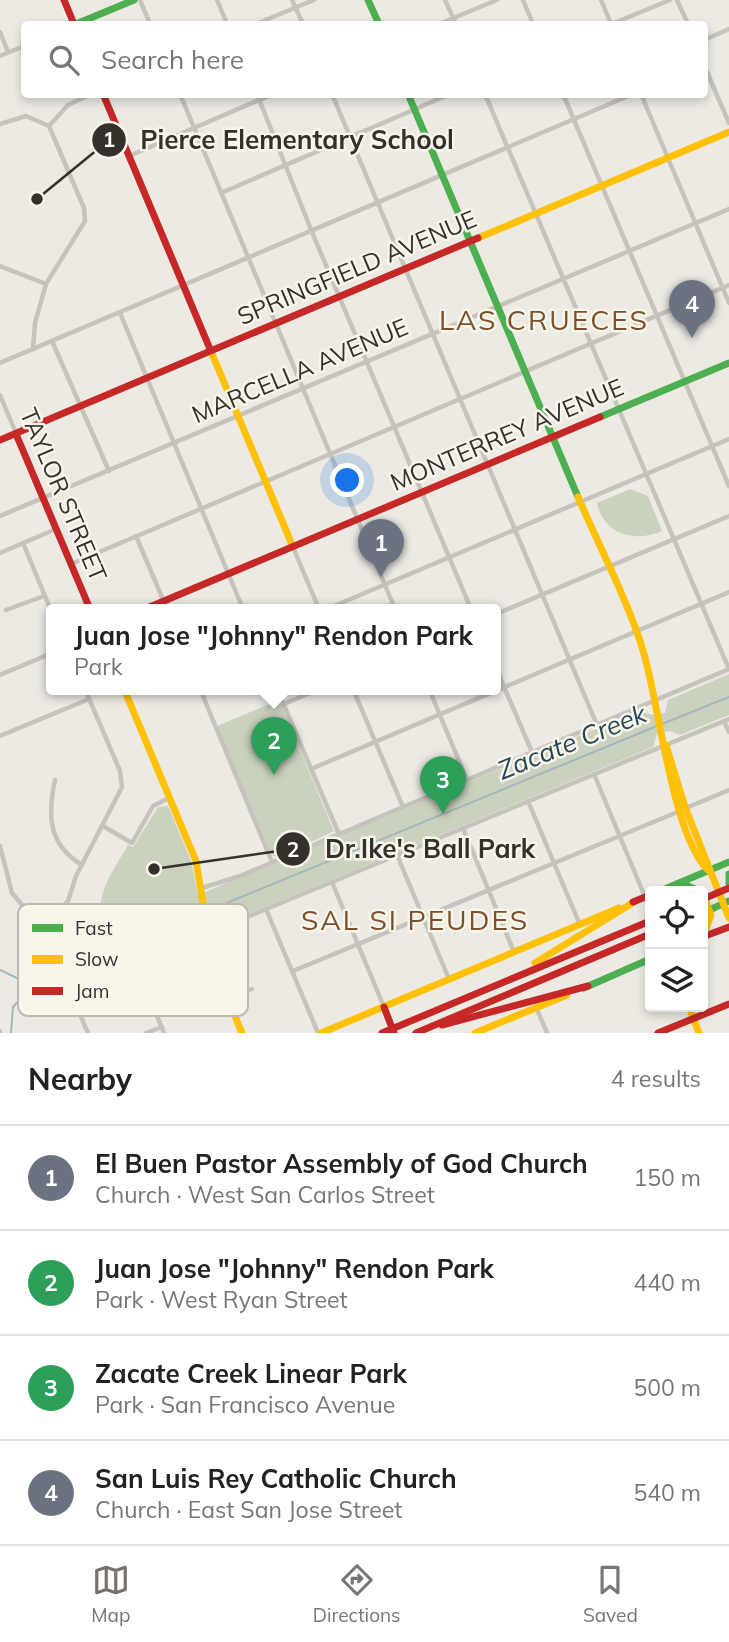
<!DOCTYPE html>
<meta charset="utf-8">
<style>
:root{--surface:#fff;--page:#f2f2f2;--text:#222;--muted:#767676;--line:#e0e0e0;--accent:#76716b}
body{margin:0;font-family:Mulish,sans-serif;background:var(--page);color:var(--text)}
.controls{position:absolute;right:21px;bottom:21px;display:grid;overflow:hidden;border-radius:7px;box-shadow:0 4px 10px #0003}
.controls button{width:63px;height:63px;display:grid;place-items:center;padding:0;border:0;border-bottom:2px solid var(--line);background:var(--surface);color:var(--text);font:35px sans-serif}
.you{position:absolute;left:348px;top:481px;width:24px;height:24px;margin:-18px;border:5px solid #fff;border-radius:50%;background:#1a73e8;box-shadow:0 0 0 10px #1a73e833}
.badge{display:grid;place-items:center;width:46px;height:46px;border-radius:50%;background:var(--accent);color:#fff;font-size:23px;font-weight:700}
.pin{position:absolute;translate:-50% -58px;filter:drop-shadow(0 2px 4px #0008)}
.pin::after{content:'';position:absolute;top:37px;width:24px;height:21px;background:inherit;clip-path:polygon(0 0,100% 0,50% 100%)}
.popup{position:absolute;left:46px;top:604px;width:455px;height:91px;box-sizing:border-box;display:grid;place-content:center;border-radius:7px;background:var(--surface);filter:drop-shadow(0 2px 5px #0005);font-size:23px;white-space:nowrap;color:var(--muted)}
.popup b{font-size:26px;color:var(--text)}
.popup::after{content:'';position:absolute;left:50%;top:100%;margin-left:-14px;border:14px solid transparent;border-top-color:var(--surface)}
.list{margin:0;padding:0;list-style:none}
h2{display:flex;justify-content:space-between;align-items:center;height:91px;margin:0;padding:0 28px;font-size:30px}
h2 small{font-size:23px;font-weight:400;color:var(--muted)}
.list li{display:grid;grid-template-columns:46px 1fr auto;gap:21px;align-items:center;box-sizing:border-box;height:105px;padding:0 28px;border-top:2px solid var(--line)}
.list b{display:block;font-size:26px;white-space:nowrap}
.list p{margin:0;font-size:23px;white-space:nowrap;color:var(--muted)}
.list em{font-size:23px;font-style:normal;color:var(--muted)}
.icon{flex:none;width:38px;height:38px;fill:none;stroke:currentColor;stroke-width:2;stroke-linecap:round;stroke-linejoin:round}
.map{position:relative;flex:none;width:729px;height:1033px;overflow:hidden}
.search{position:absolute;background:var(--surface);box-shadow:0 4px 10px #0003;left:21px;right:21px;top:21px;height:77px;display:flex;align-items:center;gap:18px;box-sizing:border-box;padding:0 24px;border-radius:7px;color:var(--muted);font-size:26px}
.sheet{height:511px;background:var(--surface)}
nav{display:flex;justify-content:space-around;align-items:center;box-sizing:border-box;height:98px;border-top:2px solid var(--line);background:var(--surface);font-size:19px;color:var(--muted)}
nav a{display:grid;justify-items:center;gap:4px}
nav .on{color:var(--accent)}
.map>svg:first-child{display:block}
</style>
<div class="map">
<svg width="729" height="1033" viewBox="0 0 729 1033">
<rect width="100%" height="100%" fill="#eceae3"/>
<g fill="#cad2bf">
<path d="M 630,489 L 648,496 L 662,531 C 635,543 604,535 597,503 Z"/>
<path d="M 729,674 L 729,715 L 680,735 L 670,731 L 657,734 L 653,747 L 253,912 L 219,929 L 63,994 L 47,952 L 103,928 C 93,896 113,871 128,845 L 133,847 L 158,807 L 168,806 L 191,861 L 198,895 L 639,711 L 653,715 L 665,713 L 668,700 Z"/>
<polygon points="279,700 334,831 277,858 271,854 217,726"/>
</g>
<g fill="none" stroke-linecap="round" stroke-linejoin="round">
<g stroke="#a2b6bb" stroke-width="2">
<polyline points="662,724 729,697"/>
<polyline points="0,970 23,981 37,981 657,726"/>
<polyline points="11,1033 13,1007 36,982"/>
</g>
<g stroke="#c6c2bc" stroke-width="4.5">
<polyline points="140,0 150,24"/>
<polyline points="217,0 227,24"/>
<polyline points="292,0 303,24"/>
<polyline points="445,0 456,24"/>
<polyline points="523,0 533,24"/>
<polyline points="601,0 611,24"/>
<polyline points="677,0 688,24"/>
<polyline points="256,24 314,0"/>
<polyline points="439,24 497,0"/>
<polyline points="612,24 670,0"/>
<polyline points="0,32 8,52"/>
<polyline points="704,40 729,29"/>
<polyline points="0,56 24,46"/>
<polyline points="704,65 729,123"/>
<polyline points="180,94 395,609"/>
<polyline points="257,94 312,232 471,609"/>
<polyline points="332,94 597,725"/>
<polyline points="485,94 729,669"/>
<polyline points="563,94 729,486"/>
<polyline points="641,94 729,303"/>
<polyline points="0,124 26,116 49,126 68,105 91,94"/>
<polyline points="129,156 273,94"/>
<polyline points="221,193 450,94"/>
<polyline points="0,266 46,284"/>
<polyline points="120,313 243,609"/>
<polyline points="52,341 109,471"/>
<polyline points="33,349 35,323 46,284 85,221 84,208 49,126"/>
<polyline points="0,363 633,94"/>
<polyline points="0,395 16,433"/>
<polyline points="0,516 729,209"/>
<polyline points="136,536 167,609"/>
<polyline points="23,543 52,613"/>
<polyline points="293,547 319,609"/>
<polyline points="0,553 56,529"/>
<polyline points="71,564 729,285"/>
<polyline points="327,609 729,439"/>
<polyline points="6,610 44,596"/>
<polyline points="496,614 729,516"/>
<polyline points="496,668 532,752"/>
<polyline points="0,675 52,653"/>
<polyline points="200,689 272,862"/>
<polyline points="277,689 339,834"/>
<polyline points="353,689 403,807"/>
<polyline points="429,689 467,780"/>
<polyline points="284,704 319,689"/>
<polyline points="724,721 729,732"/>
<polyline points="0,736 89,699"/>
<polyline points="311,769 729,592"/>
<polyline points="594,774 645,897"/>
<path d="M 55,780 C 47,817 49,845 82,865"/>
<polyline points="528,801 580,925"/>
<polyline points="686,808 729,790"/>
<polyline points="103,826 132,843 153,806 169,798"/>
<polyline points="463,828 514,952"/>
<polyline points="0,846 12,893 34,919 23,924"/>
<polyline points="397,855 449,979"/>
<polyline points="332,882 384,1007"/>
<polyline points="202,888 240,876 729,669"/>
<polyline points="266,909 318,1033"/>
<polyline points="34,919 50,945"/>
<polyline points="40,924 57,913 68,901 76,876 122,787 120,771 85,689"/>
<polyline points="137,967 164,1033"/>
<polyline points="293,971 680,811"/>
<polyline points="71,994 88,1033"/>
<polyline points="227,999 252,989"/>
<polyline points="536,1007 547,1033"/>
<polyline points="27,1012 266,909 729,719"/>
<polyline points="0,1031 0,1033"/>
<polyline points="146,1033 162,1027"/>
</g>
<g stroke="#4caf50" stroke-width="7">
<polyline points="368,0 379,24"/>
<polyline points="76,24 134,0"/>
<polyline points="408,94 578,497"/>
<polyline points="600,417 729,363"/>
<polyline points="729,874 729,883"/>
<polyline points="680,883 700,891"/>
<polyline points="660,891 729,862"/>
<polyline points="703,913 729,901"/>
<polyline points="584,988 650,959"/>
</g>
<g stroke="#ffc107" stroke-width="7">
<polyline points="478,238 729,132"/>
<polyline points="210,349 293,547"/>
<path d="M 578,497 C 599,546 630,605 644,654 C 659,704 673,839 709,871"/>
<polyline points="124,689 196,861 213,963 242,1033"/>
<polyline points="666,745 685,807 729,918"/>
<polyline points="703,894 711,915 703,936"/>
<polyline points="535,963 634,902"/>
<polyline points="689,1007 699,1033"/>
<polyline points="321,1033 619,908"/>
<polyline points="475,1033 567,995"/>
</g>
<g stroke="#c62828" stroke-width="7">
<polyline points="64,0 74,24"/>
<polyline points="103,94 210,349"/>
<polyline points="16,434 90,609"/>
<polyline points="0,440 478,238"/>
<polyline points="145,609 600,417"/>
<polyline points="703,899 729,888"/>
<polyline points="633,902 650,895"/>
<polyline points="705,936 729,927"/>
<polyline points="384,1007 394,1033"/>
<polyline points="442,1025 588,986"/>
<polyline points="382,1033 650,921"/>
<polyline points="416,1033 650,934"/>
<polyline points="658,1033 729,1004"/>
</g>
</g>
<g text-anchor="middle" stroke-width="5" stroke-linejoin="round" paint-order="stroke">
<g font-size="24" fill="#36302a" stroke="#f8f5eb">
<text transform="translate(357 268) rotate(-23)" y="8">SPRINGFIELD AVENUE</text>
<text transform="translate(300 371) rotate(-23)" y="8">MARCELLA AVENUE</text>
<text transform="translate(507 435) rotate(-23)" y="8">MONTERREY AVENUE</text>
<text transform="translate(63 495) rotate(67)" y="8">TAYLOR STREET</text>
</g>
<g font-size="26" font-style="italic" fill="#254653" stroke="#f8f5eb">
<text transform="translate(572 742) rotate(-22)" y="9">Zacate Creek</text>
</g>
<g font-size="28" letter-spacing="2" fill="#7c502d" stroke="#f8f5eb">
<text x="544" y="330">LAS CRUECES</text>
<text x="415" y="930">SAL SI PEUDES</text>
</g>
</g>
<rect x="18" y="904" width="230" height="112" rx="10" fill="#f8f5eb" stroke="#bebab1" stroke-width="2"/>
<rect x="32" y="924" width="31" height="8" fill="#4caf50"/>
<rect x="32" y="955" width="31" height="9" fill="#ffc107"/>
<rect x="32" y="987" width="31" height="8" fill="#c62828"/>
<g font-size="19" fill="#36302a">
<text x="75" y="935">Fast</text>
<text x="75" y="966">Slow</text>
<text x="75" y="998">Jam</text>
</g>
<path fill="none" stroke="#36302a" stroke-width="2.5" d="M37 199L109 140M154 869L293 849"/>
<g fill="#36302a" stroke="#f8f5eb" stroke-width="2.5">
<circle cx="37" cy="199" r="7"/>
<circle cx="154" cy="869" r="7"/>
<circle cx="109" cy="140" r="18"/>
<circle cx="293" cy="849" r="18"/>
</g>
<g font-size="21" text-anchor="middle" font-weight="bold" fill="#fff">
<text x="109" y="147">1</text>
<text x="293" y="857">2</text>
</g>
<g font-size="26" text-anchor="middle" font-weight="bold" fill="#36302a" stroke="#f8f5eb" stroke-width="5" stroke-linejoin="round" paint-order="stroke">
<text x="297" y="149">Pierce Elementary School</text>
<text x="430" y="858">Dr.Ike's Ball Park</text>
</g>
</svg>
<div class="controls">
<button><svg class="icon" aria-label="locate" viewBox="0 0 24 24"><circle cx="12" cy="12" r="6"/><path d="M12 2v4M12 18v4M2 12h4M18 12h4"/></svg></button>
<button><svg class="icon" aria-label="layers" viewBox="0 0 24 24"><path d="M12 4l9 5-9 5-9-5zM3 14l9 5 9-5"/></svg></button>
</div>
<div class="you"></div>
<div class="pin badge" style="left:381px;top:577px;background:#6b7280">1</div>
<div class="pin badge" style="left:274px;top:775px;background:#2e9e5b">2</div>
<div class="popup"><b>Juan Jose &quot;Johnny&quot; Rendon Park</b>Park</div>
<div class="pin badge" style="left:443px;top:814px;background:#2e9e5b">3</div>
<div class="pin badge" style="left:692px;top:338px;background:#6b7280">4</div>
<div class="search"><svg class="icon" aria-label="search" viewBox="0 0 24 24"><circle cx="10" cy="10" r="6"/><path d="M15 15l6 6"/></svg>Search here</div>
</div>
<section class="sheet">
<h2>Nearby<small>4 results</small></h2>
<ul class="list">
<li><span class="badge" style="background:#6b7280">1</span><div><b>El Buen Pastor Assembly of God Church</b><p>Church · West San Carlos Street</p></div><em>150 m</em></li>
<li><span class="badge" style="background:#2e9e5b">2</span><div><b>Juan Jose &quot;Johnny&quot; Rendon Park</b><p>Park · West Ryan Street</p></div><em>440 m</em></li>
<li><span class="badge" style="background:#2e9e5b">3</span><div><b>Zacate Creek Linear Park</b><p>Park · San Francisco Avenue</p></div><em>500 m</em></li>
<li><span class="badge" style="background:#6b7280">4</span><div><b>San Luis Rey Catholic Church</b><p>Church · East San Jose Street</p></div><em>540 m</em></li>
</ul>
</section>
<nav>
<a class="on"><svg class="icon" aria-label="map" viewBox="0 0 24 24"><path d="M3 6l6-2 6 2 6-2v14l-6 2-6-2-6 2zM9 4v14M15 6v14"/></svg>Map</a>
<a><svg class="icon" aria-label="directions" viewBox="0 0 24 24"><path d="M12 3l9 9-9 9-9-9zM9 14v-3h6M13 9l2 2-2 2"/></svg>Directions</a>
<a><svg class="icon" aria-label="saved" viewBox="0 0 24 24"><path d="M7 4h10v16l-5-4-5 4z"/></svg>Saved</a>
</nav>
